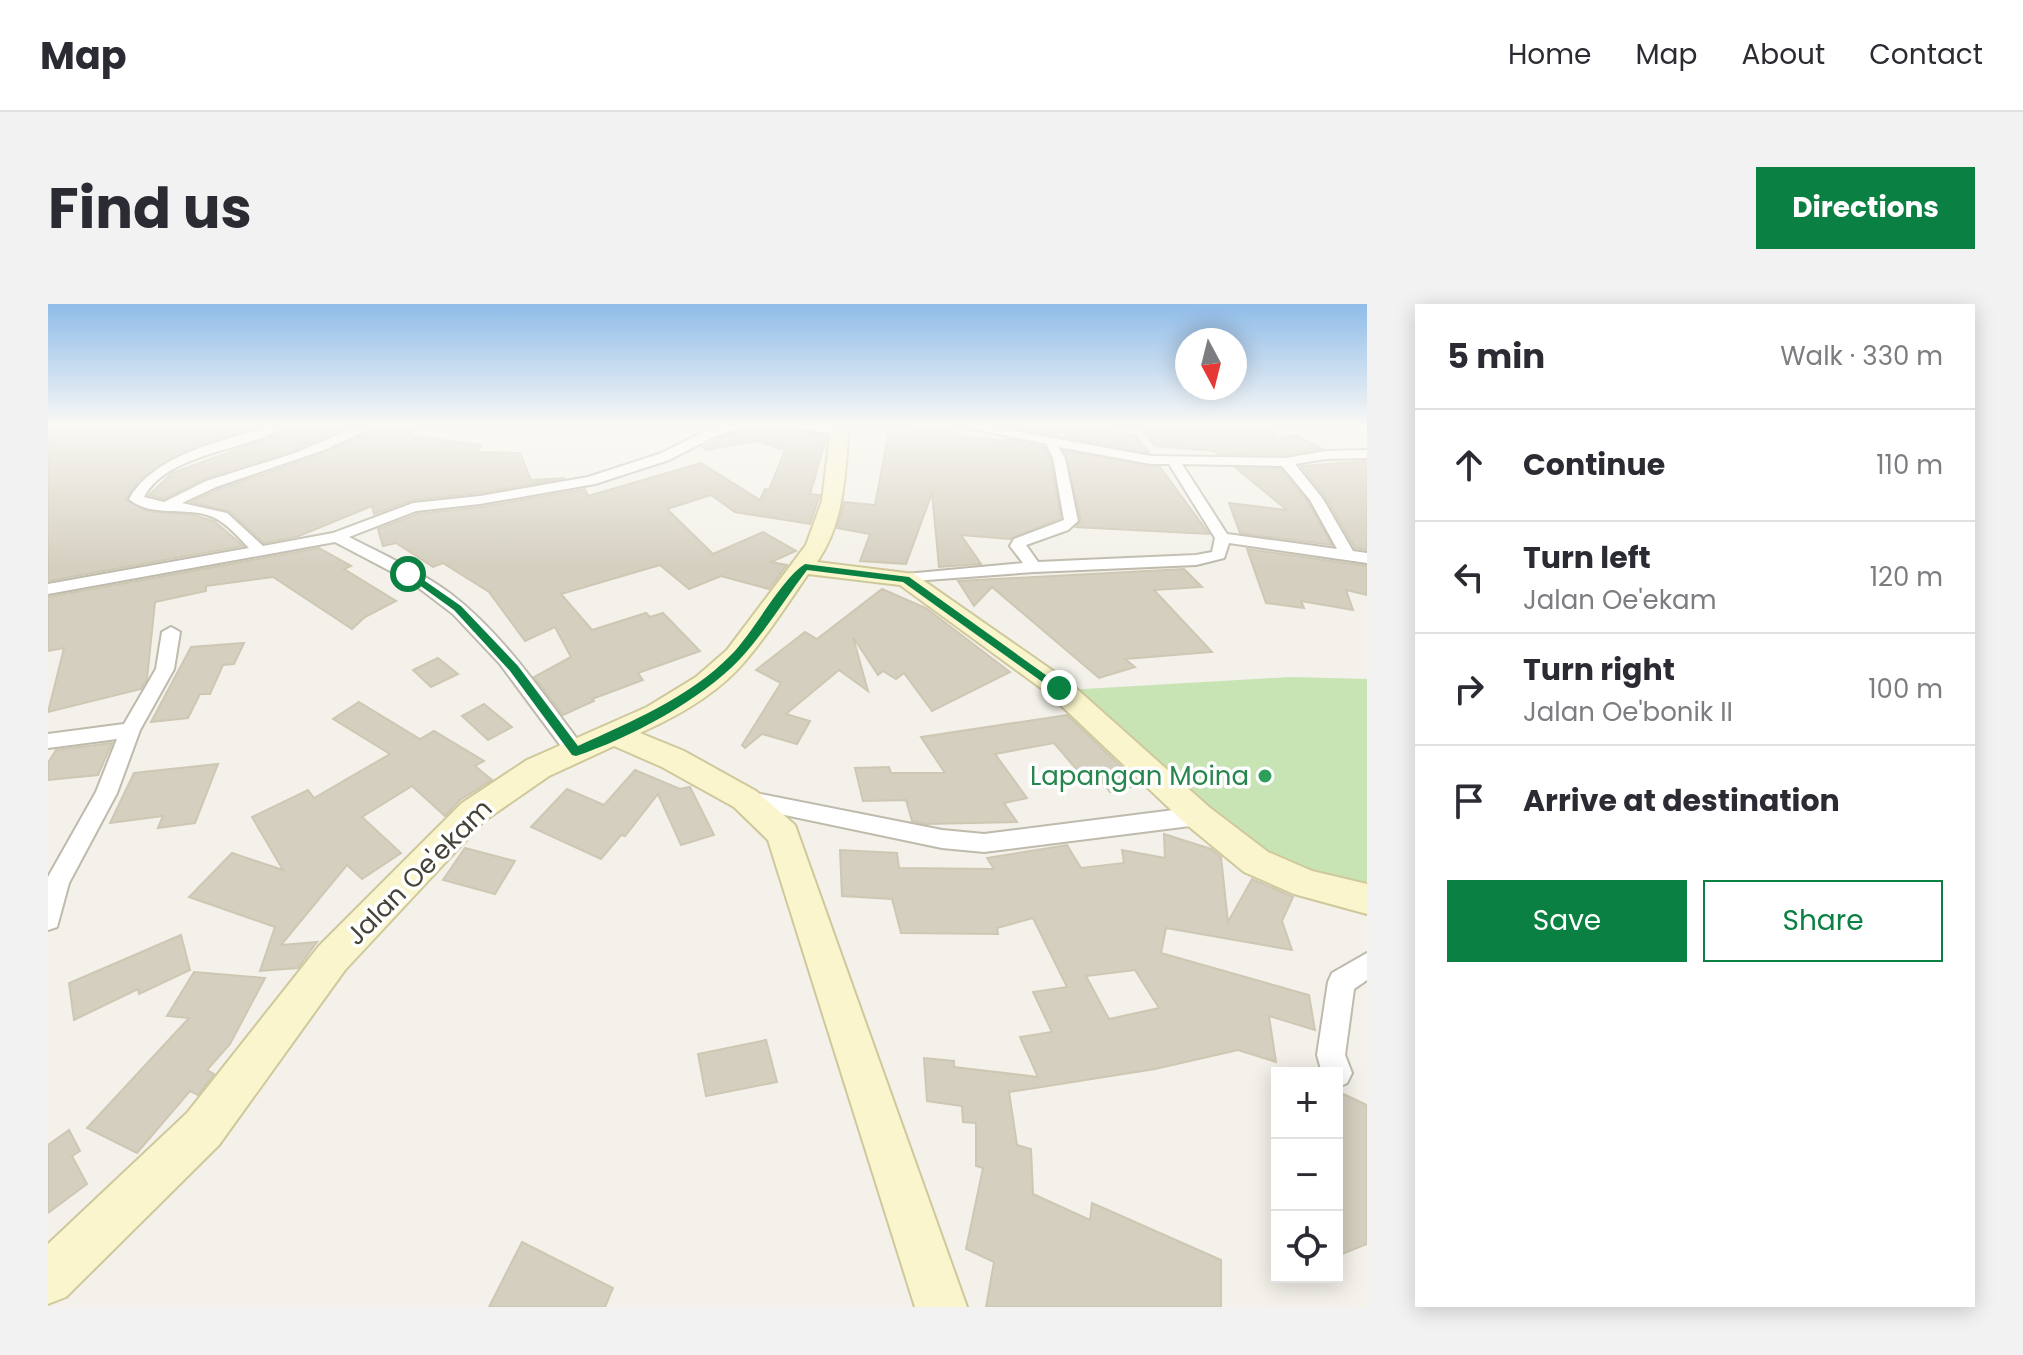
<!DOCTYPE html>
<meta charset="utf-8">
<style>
:root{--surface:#fff;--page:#f2f2f3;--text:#2b2b33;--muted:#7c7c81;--line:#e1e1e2;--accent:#0b8043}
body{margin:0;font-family:Poppins,sans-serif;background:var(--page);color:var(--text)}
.controls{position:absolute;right:24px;bottom:24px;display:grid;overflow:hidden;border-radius:0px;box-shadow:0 4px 20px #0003}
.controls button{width:72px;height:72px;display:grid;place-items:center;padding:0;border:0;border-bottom:2px solid var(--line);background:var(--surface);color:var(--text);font:40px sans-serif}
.compass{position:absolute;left:1127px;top:24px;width:72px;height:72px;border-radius:50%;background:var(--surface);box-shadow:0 4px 20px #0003;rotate:173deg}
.stop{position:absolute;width:24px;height:24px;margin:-18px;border:6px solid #0b8043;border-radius:50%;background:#fff}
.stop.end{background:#0b8043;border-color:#fff;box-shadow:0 2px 8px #0008}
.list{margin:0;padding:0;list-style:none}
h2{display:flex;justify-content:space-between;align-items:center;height:104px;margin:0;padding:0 32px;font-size:34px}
h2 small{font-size:26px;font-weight:400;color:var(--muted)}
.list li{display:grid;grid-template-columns:52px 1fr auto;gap:24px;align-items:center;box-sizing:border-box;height:112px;padding:0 32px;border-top:2px solid var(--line)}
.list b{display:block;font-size:30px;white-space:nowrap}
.list p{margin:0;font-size:26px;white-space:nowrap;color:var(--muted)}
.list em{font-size:26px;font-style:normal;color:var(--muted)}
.actions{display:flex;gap:16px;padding:24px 32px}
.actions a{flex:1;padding:18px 0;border:2px solid var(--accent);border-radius:0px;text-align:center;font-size:28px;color:var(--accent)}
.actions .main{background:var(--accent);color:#fff}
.icon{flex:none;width:44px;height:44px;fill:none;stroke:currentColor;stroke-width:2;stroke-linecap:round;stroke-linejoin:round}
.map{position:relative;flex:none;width:1319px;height:1003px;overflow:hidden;border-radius:0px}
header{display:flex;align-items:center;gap:48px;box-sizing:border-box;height:112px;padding:0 40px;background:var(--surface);border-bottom:2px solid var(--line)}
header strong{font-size:38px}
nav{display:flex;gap:44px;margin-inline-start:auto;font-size:28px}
.intro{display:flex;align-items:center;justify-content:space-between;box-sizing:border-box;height:192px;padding:0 48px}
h1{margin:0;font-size:56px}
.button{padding:20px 36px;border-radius:0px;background:var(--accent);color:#fff;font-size:28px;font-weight:700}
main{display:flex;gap:48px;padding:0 48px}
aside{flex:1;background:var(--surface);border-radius:0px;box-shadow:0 4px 20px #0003}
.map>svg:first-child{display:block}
</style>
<header>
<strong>Map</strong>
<nav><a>Home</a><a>Map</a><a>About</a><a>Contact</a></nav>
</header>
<div class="intro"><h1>Find us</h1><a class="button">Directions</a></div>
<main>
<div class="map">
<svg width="1319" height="1003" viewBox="0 0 1319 1003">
<rect width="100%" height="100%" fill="#f3f1e9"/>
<polygon fill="#c8e4b5" points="1243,373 1319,375 1319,580 1211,558 1019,386"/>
<g fill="#d4cfbf" stroke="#cec7b3" stroke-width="2" fill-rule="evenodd">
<polygon points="0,122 208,122 123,154 90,177 78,196 100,207 145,211 166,217 195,242 0,277"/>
<polygon points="241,122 302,122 246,146 157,174 116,195 101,191 124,169 223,133"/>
<polygon points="331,122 376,122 358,131 433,141 429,148 472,149 483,176 517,174 432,189 365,196 326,210 324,202 251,232 216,239 181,207 143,198 169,186 277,149"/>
<polygon points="701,122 730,122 779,132 762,190 772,191 762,220 687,208 663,191 619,205 665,250 715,228 748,247 723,258 739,261 721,285 673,272 641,285 612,261 513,290 544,326 598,309 602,313 615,309 652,347 590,369 595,376 544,395 546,397 515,411 486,373 523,353 507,323 477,337 441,288 395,259 385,263 348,239 335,242 330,225 369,210 433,203 537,185 540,192 653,159 712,196 717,185 721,186 737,146 707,137 658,146 654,143"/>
<polygon points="867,122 908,126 906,131 957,137 958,135 996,143 1002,155 1013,214 962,235 913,231 933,260 891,263 884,189 858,260 812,257 822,230 789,224 796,198 827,201 841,127 864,130"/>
<polygon points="1029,122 1088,132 1101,149 963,123"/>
<polygon points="1090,122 1158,122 1163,126 1218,124 1230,133 1248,131 1274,145 1238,151 1169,150 1166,147 1107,142"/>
<polygon points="1016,147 1112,163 1161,230 1028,223 1033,216"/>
<polygon points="1319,157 1319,246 1307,244 1278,194 1253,162"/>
<polygon points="1188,164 1233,165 1260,198 1284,241 1192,229 1181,199 1239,206"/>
<polygon points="271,244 303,262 296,265 348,297 317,313 304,325 225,273 158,282 158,287 107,298 99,375 93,385 0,408 16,344 0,347 0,293"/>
<polygon points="1199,245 1319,262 1319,291 1298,286 1305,306 1253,297 1256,304 1218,299"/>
<polygon points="1136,265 1154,283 1106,286 1164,348 1077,355 1087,363 1051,374 944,283 926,302 910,277"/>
<polygon points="834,285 878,304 962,368 884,407 856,369 848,375 835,367 830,371 805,333 820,387 791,366 738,410 762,417 749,440 714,430 697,444 694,441 733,379 708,366 757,328 769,335"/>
<polygon points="196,339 186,360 175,361 162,390 152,390 140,414 103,418 143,343"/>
<polygon points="390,354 410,370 383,383 365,366"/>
<polygon points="311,398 372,435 386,427 436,457 427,462 444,476 412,496 397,512 364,482 314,513 353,549 314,575 299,561 233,641 269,638 250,664 212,667 227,623 141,593 184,549 235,566 204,513 260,486 266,494 342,450 285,415"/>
<polygon points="436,400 464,423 440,436 414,412"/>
<polygon points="1019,411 1092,481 1062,488 1041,463 1029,466 1006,439 947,450 979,494 956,499 969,518 878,520 864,517 858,496 815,497 807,464 841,463 843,469 897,469 873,433"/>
<polygon points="64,439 50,471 0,476 0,459 8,446"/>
<polygon points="170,460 147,519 110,524 115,512 62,519 86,469"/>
<polygon points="587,466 632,485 642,483 666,531 633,541 610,490 577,532 573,531 553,555 483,523 519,485 556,501"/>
<path d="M 1116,530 L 1163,545 L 1173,553 L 1180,618 L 1204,575 L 1245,593 L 1234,617 L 1244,646 L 1118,624 L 1113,649 L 1261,691 L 1267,726 L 1221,712 L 1228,758 L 1190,746 L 1107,765 L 961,788 L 969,841 L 983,845 L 985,890 L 1042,916 L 1044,899 L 1173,956 L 1173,1003 L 938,1003 L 946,958 L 918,945 L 935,864 L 928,862 L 928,819 L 915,818 L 914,802 L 879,797 L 876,754 L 906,757 L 906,763 L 990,773 L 972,733 L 1004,728 L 985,688 L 1019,683 L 985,614 L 949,624 L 950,630 L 853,629 L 844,595 L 794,592 L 792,546 L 849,549 L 851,564 L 946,565 L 939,554 L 1019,541 L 1033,564 L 1076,559 L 1074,546 L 1117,554 ZM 1087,666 L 1111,704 L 1061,715 L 1038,672 Z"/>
<polygon points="417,544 467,557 447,590 395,576"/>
<polygon points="133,631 142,666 91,690 90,685 26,716 21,679"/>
<polygon points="146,668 217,674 182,740 159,766 166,770 150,791 142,787 89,849 39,824 141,714 119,712"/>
<polygon points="718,736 729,778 658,792 650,750"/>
<polygon points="1289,787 1319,801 1319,940 1289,952"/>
<polygon points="21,826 32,847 24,852 39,880 0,909 0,841"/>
<polygon points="474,938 565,984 557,1003 441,1003"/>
</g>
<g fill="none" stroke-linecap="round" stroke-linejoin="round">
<defs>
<g id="street">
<path d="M 219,122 L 238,122 C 200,147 119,148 96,193 L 116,198 L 158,177 L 247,149 L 311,122 L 328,122 L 276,146 L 168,183 L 134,199 L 179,209 L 215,242 L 285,229 L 365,199 L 432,192 L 540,173 L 611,150 L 658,127 L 677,122 L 698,122 L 666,133 L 621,156 L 547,180 L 432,200 L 368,207 L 301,233 C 336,251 372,267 403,290 C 456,331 495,390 535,443 L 538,448 L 535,453 L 521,453 L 452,360 L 405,310 L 363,278 L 287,238 L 0,290 L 0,280 L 201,244 C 191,234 181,221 167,214 C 141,201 104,215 81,195 C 106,150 174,138 219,122 Z"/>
<polygon points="733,122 780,122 797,127 791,131"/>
<path d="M 911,122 L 939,122 L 1103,152 L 1238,154 L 1278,147 L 1319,146 L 1319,154 L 1278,155 L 1247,160 L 1275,195 L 1305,247 L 1319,249 L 1319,259 L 1181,239 L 1176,254 L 1148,261 L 986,268 L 852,278 L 852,272 L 858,270 L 975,259 L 962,242 L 966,235 L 1016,216 L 1005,154 L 998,140 ZM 1010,143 L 1103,160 L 1121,160 L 1167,234 L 1164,248 L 1148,251 L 990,258 L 978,241 L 1020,226 L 1030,217 L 1017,154 ZM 1134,160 L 1234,162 L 1262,196 L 1289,245 L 1179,230 Z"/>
<polygon points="123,323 132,328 126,365 92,426 69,489 21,579 9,623 0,626 0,573 48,488 69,435 0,444 0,430 76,420 108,365 114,328"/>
<polygon points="697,487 894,526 936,530 1150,503 1158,506 1161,512 1158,518 1150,521 936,548 894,544 689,501 686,495 689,489"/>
<polygon points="1319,649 1319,676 1306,685 1297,751 1304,769 1299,779 1289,784 1289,769 1274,769 1269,751 1280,678 1284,669"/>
</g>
<path id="secondary" d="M 783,122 L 801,122 C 797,169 797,218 769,258 L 866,270 L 1021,378 L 1161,503 L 1220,548 L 1264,567 L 1319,580 L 1319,610 L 1246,590 L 1196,568 L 1139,521 L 1001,390 L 852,281 L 760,270 C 740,299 721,329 698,356 C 671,389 630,412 592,429 L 636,447 L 708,487 L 747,521 L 919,1003 L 867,1003 L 720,536 L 686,503 L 614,463 L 566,442 L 501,472 L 436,517 L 297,666 L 171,841 L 18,993 L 0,1000 L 0,940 L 139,809 L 271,642 L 414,499 L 479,456 L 599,403 L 648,373 L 679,346 L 758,241 L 774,197 Z"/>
</defs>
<use href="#street" stroke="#bebaac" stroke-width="4"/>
<use href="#secondary" stroke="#cfc89c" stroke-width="4"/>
<use href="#street" fill="#fff" fill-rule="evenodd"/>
<use href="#secondary" fill="#faf5cc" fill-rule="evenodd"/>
</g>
<linearGradient id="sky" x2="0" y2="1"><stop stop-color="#8fbce9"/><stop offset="0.46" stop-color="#faf9f5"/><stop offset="1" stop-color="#faf9f5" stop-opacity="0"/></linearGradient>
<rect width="1319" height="263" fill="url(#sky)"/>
<path fill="#0b8043" d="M 757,260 L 861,273 L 1016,384 L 1007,387 L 855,278 L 759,266 C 737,295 717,328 692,355 C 653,396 582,434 528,452 L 524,451 L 462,367 L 406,306 L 356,270 L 364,268 L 413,302 L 470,362 L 530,442 C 584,417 641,394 683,351 C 706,328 733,275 757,260 Z"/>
<circle fill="#2e9e5b" stroke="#fff" stroke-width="3" cx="1217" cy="472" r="8"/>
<g text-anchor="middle" stroke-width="7" stroke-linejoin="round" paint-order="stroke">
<g font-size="26" fill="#27864d" stroke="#fff" text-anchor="end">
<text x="1201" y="481">Lapangan Moina</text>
</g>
<g font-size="26" fill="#464338" stroke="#fff">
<text transform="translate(371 568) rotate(-45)" y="9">Jalan Oe'ekam</text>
</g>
</g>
</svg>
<div class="controls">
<button>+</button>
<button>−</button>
<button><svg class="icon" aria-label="locate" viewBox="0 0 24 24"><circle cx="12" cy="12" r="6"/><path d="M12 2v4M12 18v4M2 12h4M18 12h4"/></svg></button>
</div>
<svg class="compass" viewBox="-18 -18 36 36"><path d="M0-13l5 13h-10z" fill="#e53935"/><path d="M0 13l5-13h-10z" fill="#7c7c81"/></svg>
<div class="stop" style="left:360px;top:270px"></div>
<div class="stop end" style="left:1011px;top:384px"></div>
</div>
<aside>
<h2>5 min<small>Walk · 330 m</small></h2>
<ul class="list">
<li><svg class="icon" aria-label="ahead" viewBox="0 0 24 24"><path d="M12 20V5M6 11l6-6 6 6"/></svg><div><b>Continue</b></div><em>110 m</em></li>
<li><svg class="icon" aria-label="left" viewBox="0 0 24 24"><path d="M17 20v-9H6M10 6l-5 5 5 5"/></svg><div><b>Turn left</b><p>Jalan Oe'ekam</p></div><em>120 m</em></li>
<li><svg class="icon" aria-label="right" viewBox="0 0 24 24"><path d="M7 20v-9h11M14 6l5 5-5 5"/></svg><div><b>Turn right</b><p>Jalan Oe'bonik II</p></div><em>100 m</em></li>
<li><svg class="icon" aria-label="arrive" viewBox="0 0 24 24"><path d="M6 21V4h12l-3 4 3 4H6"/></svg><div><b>Arrive at destination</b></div></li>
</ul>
<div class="actions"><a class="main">Save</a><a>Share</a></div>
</aside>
</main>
